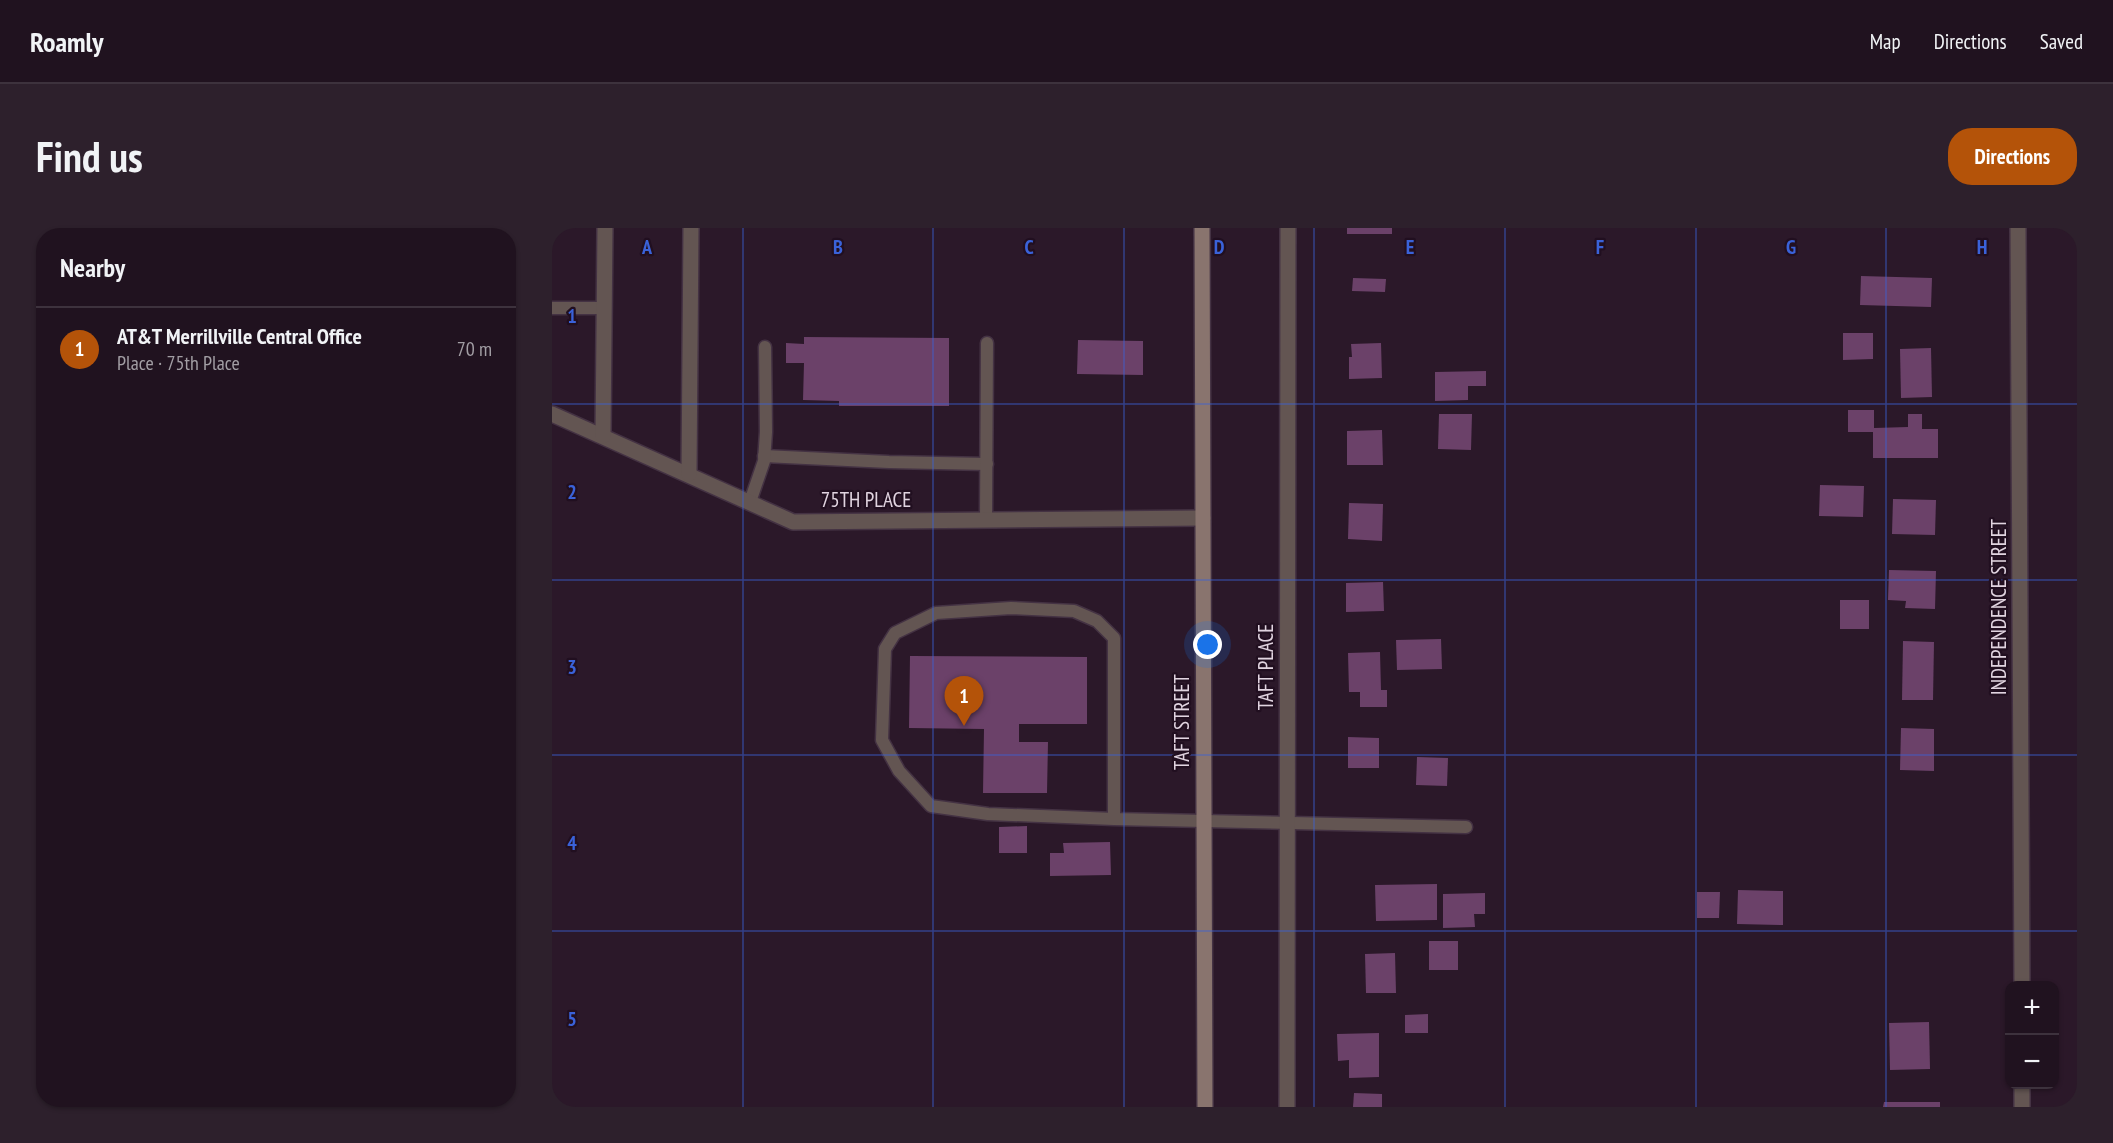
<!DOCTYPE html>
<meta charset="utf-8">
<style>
:root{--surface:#20121f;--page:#2d202c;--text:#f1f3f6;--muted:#a29ea4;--line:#3d323d;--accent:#b45309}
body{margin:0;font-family:"PT Sans Narrow",sans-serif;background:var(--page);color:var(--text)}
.controls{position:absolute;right:18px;bottom:18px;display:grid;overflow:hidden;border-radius:12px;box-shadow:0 2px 4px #0004}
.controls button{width:54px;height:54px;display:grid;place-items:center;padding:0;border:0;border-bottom:2px solid var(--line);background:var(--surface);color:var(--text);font:30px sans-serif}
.you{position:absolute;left:656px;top:417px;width:21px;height:21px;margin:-15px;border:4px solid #fff;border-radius:50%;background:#1a73e8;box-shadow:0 0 0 9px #1a73e833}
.badge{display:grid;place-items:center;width:39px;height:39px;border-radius:50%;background:var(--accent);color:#fff;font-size:20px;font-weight:700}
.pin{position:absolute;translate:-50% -50px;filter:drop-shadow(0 2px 3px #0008)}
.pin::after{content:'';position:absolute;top:32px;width:21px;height:18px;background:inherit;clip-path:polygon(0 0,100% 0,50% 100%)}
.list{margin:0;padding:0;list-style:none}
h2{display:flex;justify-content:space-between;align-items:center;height:78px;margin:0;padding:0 24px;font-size:26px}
h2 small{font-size:20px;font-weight:400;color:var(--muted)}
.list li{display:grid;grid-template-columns:39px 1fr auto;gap:18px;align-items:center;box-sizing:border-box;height:84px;padding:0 24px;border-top:2px solid var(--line)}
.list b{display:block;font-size:22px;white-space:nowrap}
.list p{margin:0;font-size:20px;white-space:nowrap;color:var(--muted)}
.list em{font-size:20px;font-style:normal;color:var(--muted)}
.map{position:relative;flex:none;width:1525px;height:879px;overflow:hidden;border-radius:24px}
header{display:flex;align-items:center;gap:36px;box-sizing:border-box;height:84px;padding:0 30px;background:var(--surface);border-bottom:2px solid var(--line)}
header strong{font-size:28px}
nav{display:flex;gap:33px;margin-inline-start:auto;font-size:21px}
.intro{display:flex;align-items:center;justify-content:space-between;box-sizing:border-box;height:144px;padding:0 36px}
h1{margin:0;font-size:42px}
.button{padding:15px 27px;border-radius:24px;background:var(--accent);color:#fff;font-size:21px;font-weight:700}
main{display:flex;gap:36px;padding:0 36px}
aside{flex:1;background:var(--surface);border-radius:24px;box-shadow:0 2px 4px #0004}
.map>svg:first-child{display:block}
</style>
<header>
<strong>Roamly</strong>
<nav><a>Map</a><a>Directions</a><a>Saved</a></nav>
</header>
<div class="intro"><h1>Find us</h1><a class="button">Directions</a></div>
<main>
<aside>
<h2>Nearby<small></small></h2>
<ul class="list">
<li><span class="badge">1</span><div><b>AT&amp;T Merrillville Central Office</b><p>Place · 75th Place</p></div><em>70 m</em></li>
</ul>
</aside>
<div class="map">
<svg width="1525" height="879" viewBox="0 0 1525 879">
<rect width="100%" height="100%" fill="#2b1829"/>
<g fill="#6b4169">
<rect x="795" y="0" width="45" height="6"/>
<polygon points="1309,48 1380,50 1379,79 1308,77"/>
<polygon points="801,50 834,51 833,64 800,63"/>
<polygon points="1291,105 1321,105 1321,131 1291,132"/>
<polygon points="252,109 397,110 397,178 287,178 287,173 251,172 252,135 234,135 234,115 252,116"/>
<polygon points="526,112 591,113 591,147 525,146"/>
<polygon points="829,115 830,150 797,151 797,129 800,129 799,116"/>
<polygon points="1379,120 1380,169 1349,170 1348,121"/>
<polygon points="934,143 934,158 916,158 916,172 883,173 883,144"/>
<polygon points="1296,182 1322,182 1322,200 1356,199 1356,186 1370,186 1370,201 1386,201 1386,230 1321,230 1321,204 1296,204"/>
<polygon points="887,186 920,186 919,222 886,221"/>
<polygon points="830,202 831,237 795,237 795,203"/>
<polygon points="1268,257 1312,258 1311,289 1267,288"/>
<polygon points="1341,271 1384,272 1383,307 1340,306"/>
<polygon points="797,275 831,276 830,313 796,311"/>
<polygon points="1337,342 1384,343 1383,381 1353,380 1354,373 1336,372"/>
<polygon points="831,354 832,383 794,384 794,355"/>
<rect x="1288" y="372" width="29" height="29"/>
<polygon points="889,411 890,441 845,442 844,412"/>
<polygon points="1351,413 1382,414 1381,472 1350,472"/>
<polygon points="828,424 829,462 835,462 835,479 808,479 808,464 797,464 796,425"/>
<polygon points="358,428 535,429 535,496 467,496 467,514 496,514 495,565 431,565 432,501 357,500"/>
<polygon points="1349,500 1382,501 1382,543 1348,542"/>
<polygon points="796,509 827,510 827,540 796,540"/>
<polygon points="865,529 896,530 895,558 864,557"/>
<polygon points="475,598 475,625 447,625 447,599"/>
<polygon points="558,614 559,647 498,648 498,625 512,625 511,615"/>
<polygon points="885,656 885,692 824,693 823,657"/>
<polygon points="1186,662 1231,663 1231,697 1185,696"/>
<polygon points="1145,664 1168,664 1167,690 1145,690"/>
<polygon points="933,665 933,686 922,686 923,699 891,700 891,666"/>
<rect x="877" y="713" width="29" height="29"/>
<polygon points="843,725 844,765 814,765 813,726"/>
<polygon points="876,786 876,805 853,805 853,787"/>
<polygon points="1377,794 1378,841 1338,842 1337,795"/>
<polygon points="827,805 827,849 797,850 797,832 786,833 785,806"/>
<polygon points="802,865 830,866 830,879 801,879"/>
<polygon points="1332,874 1388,874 1388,879 1331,879"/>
</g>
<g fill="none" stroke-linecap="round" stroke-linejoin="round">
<defs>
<g id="service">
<polyline points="0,80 52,80"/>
<polyline points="212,228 337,234 435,236"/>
<polyline points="198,274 212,233 214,204 213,119"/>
<polyline points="434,292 435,115"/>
<polyline points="562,591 562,410 545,393 522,383 459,380 384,385 343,405 333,421 330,512 347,543 379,578 436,586 562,591 914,599"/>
</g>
<g id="minor">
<polyline points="1466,0 1470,758"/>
<polyline points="0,186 241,294 651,290"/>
<polyline points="51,208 53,0"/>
<polyline points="137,246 139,0"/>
<polyline points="1470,856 1470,879"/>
<polyline points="735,879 736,0"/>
</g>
<polyline id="secondary" points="650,0 653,879"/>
</defs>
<use href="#service" stroke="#443243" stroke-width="15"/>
<use href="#minor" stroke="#443243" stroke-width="18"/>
<use href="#secondary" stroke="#443243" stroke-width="18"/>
<use href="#service" stroke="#635552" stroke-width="12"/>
<use href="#minor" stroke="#635552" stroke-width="15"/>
<use href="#secondary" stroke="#89746e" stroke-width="15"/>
</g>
<path fill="none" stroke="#3a62d9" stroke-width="1.5" stroke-opacity="0.55" d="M 191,0 L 191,879M 381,0 L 381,879M 572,0 L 572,879M 762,0 L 762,879M 953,0 L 953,879M 1144,0 L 1144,879M 1334,0 L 1334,879M 0,176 L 1525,176M 0,352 L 1525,352M 0,527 L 1525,527M 0,703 L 1525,703"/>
<g text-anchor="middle" stroke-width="4.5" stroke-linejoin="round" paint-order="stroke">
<g font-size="21" fill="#e1d4e0" stroke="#210f20">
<text x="314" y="279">75TH PLACE</text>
<text transform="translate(1447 379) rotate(-90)" y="7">INDEPENDENCE STREET</text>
<text transform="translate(714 439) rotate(-90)" y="7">TAFT PLACE</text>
<text transform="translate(630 494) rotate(-90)" y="7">TAFT STREET</text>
</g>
</g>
<g font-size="20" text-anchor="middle" font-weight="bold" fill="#3a62d9" stroke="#210f20" stroke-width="4.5" stroke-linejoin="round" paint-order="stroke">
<text x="95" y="26">A</text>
<text x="286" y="26">B</text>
<text x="477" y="26">C</text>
<text x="667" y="26">D</text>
<text x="858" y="26">E</text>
<text x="1048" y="26">F</text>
<text x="1239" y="26">G</text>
<text x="1430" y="26">H</text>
<text x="20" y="95">1</text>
<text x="20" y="271">2</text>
<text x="20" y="446">3</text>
<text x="20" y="622">4</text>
<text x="20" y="798">5</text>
</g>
</svg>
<div class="controls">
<button>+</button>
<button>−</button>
</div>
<div class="you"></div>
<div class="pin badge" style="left:412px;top:498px">1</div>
</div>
</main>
